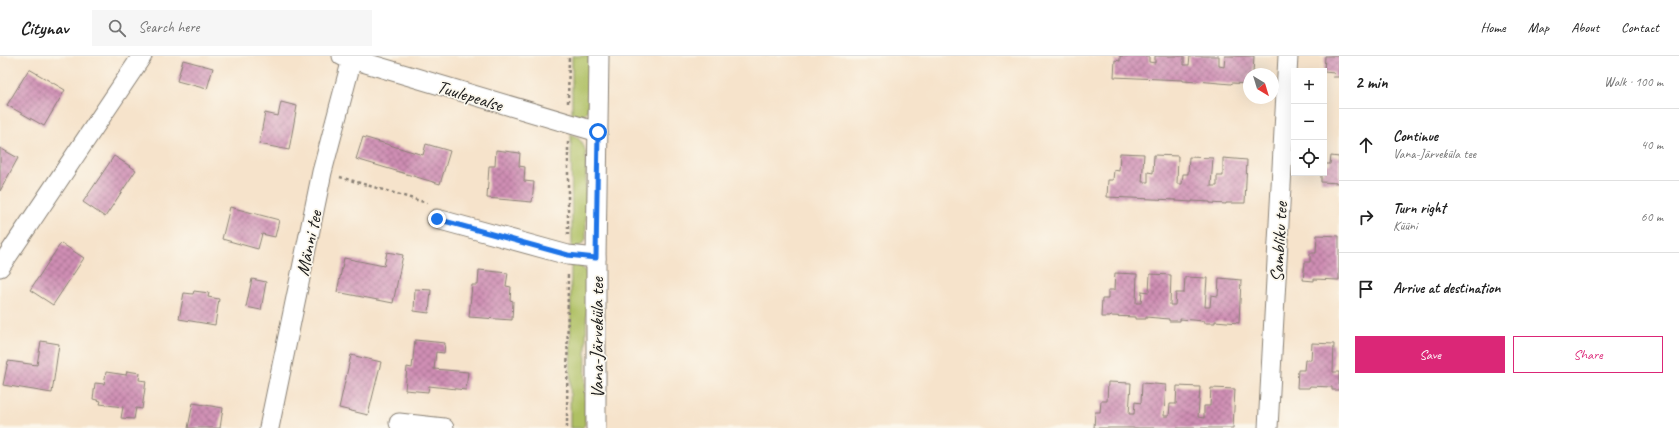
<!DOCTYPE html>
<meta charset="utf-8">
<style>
:root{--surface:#fff;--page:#f6f6f6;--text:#222;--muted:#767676;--line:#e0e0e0;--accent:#db2777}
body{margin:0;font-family:Caveat,sans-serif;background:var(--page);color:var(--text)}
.controls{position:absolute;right:12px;top:12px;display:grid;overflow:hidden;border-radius:0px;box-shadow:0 4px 16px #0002}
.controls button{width:36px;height:36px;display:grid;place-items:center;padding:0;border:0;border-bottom:1px solid var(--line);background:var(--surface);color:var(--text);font:20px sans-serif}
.compass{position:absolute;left:1243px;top:12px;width:36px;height:36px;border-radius:50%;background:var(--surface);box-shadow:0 4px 16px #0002;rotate:142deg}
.stop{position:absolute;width:12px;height:12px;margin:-9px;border:3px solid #1a73e8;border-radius:50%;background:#fff}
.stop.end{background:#1a73e8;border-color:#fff;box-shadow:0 1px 4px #0008}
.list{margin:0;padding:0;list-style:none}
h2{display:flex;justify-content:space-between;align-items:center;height:52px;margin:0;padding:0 16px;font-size:17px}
h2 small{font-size:13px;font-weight:400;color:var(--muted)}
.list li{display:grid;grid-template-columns:26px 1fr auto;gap:12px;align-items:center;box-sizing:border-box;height:72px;padding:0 16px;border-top:1px solid var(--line)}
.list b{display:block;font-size:15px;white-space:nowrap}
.list p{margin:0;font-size:13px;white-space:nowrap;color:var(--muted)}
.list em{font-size:13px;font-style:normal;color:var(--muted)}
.actions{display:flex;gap:8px;padding:12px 16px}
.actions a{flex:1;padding:9px 0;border:1px solid var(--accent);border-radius:0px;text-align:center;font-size:14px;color:var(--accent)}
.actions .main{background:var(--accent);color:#fff}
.icon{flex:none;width:22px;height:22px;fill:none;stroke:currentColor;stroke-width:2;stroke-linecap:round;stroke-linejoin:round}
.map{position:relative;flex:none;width:1339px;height:372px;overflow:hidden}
header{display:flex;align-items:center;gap:24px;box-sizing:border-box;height:56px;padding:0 20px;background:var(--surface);border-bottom:1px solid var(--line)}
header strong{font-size:19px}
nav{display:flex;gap:22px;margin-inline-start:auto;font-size:14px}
.search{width:280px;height:36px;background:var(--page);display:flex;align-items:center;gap:10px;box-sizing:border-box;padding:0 14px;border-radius:0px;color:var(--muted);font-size:15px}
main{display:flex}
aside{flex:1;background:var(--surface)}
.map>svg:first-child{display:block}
</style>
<header>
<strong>Citynav</strong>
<div class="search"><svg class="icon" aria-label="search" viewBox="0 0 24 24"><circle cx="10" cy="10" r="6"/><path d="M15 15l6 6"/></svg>Search here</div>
<nav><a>Home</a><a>Map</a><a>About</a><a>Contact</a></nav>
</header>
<main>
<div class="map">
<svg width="1339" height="372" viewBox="0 0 1339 372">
<defs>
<pattern id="building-cross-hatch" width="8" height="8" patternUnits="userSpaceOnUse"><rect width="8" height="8" fill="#cf8eb4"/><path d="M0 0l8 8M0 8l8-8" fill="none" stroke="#a77392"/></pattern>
</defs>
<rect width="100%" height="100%" fill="#fbf7ec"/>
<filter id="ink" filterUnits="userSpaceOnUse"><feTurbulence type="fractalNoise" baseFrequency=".025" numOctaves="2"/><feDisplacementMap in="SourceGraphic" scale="8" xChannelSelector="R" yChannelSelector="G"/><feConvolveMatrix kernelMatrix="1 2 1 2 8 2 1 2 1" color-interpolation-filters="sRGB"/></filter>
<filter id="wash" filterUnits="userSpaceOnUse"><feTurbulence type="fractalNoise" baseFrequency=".012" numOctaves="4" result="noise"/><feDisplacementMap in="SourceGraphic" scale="16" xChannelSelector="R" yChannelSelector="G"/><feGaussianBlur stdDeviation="0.9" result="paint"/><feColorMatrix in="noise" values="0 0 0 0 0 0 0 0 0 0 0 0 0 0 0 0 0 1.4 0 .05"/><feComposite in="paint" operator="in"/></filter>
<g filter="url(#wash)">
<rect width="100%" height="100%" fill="#f6e3cb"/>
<g fill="#afc063" stroke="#666e40">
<path d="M 572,0 L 589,0 L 588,53 C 584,61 580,61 572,60 Z"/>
<path d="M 571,78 C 581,83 583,87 586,97 L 586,184 L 580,190 L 572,192 Z"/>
<polygon points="571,206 580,209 587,217 585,369 582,372 570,372"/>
</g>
<g id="blocks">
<g fill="url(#building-cross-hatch)">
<polygon points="1120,0 1149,0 1149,6 1155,7 1155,0 1184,0 1184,9 1189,9 1190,0 1219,0 1219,10 1224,11 1225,0 1254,0 1253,18 1249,18 1249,28 1232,27 1231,28 1197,25 1197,26 1183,25 1183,24 1114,21 1115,4 1120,5"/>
<polygon points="1325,0 1339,0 1339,21 1333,21 1334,17 1324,16"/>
<polygon points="183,4 213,12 207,33 177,25"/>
<polygon points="29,13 65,34 44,70 7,49"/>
<polygon points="281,46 297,50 289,94 259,88 265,57 278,60"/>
<polygon points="363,81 423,99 426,88 450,95 440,128 356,103"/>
<polygon points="0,92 18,102 0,135"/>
<polygon points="496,94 520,97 519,110 525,111 524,125 534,126 532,146 487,142 489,110 495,110"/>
<polygon points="1120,97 1144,98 1142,126 1148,126 1148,116 1153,117 1154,99 1178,100 1177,128 1182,128 1183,118 1188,118 1189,101 1213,102 1211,130 1217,130 1217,120 1223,120 1223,102 1247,104 1245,147 1226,147 1226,148 1210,147 1210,146 1192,145 1192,146 1176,145 1176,144 1107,141 1108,124 1113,124 1114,114 1119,115"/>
<polygon points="114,100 136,114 105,161 83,146"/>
<polygon points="1331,100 1339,101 1339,127 1321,126 1321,117 1324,117 1324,108 1330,108"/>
<polygon points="230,151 279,164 275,181 262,178 258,193 222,183"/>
<polygon points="1317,179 1339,180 1339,224 1314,223 1314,225 1303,224 1305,206 1310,206 1310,197 1316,197"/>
<polygon points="61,187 84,202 53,249 30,234"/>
<polygon points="387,196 403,199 393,247 337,236 344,202 384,210"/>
<polygon points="479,214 508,217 506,230 511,231 510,244 513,245 512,264 469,261 472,229 478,229"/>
<polygon points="1115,217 1137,218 1136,247 1141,247 1142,235 1149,236 1150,218 1171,219 1170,249 1175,249 1176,237 1184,237 1185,221 1207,222 1205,251 1210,251 1211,239 1218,240 1219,222 1241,224 1239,267 1215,265 1215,267 1204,267 1204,265 1180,263 1180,265 1169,265 1169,263 1146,261 1146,263 1135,263 1135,261 1111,260 1110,261 1101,261 1102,243 1108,243 1108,234 1114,234"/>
<polygon points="252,223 266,226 261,254 246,251"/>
<polygon points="415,233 431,234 429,257 414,255"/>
<polygon points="194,235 209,237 208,241 219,243 215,269 179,263 184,237 193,238"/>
<polygon points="415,284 445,287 444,297 436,296 434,313 468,316 466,334 429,330 428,336 405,334 407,311 412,312"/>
<polygon points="41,285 59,288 52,337 3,329 8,305 37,309"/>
<polygon points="1312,287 1334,288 1333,316 1339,316 1339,334 1332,334 1332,331 1310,330 1309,332 1297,332 1298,314 1304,314 1305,304 1311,304"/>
<polygon points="351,299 381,306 368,359 339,352"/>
<polygon points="127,315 140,317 139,324 146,325 142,353 136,352 134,363 121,362 123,351 100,348 101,345 93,343 95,327 104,328 106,316 126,319"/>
<polygon points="1108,326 1131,327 1129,358 1134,358 1135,346 1141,347 1142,327 1166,329 1164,360 1169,360 1170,348 1176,348 1177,330 1200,331 1198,361 1204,362 1204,350 1210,350 1211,332 1235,333 1233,372 1094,372 1095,356 1100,356 1101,345 1107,345"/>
<polygon points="193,347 223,352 220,372 188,372"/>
</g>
</g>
</g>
<g filter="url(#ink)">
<use href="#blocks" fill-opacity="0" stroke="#898074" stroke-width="1"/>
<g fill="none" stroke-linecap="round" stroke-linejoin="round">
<defs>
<g id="street">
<polyline points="342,0 598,76"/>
<polyline points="437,163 568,199 596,202"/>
<polyline points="0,211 142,0"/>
<polyline points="399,367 444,372"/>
<polyline points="269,372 322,116 352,3"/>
<polyline points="596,372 596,202 599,0"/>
<polyline points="1268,372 1288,0"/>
</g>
</defs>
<use href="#street" stroke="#898074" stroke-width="21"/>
<g stroke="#898074" stroke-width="2.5" stroke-dasharray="3 3" stroke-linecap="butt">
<polyline points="568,47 569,0"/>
<polyline points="340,121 427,147"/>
<polyline points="568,179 568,86"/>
<polyline points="567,372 568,216"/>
</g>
<use href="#street" stroke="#fff" stroke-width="19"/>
</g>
</g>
<g fill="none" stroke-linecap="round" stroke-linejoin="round" filter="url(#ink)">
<polyline stroke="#1a73e8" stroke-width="5" points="437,163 568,199 596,202 598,76"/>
</g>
<g text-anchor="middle" stroke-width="3.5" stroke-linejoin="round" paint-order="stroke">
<g font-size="19" fill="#1c1c1c" stroke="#fbf7ec">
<text transform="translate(470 39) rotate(17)" y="7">Tuulepealse</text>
<text transform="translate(1278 186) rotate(-87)" y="7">Sambliku tee</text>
<text transform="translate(308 187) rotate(-78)" y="7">Männi tee</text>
<text transform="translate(596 282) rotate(-90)" y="7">Vana-Järveküla tee</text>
</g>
</g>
</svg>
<div class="controls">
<button>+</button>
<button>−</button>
<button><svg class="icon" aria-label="locate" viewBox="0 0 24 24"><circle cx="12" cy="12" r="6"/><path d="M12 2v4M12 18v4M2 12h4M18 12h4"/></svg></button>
</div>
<svg class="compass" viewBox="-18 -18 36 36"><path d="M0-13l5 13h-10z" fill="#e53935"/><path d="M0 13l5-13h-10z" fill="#767676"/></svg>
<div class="stop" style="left:598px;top:76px"></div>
<div class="stop end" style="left:437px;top:163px"></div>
</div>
<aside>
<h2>2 min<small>Walk · 100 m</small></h2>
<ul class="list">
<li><svg class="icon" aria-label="ahead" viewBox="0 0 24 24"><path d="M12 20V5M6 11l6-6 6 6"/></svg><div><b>Continue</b><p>Vana-Järveküla tee</p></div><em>40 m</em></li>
<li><svg class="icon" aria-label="right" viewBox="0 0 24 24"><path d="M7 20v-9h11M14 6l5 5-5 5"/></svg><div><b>Turn right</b><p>Küüni</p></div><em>60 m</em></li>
<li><svg class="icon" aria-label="arrive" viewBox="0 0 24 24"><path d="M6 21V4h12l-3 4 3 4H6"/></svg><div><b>Arrive at destination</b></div></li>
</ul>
<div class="actions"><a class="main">Save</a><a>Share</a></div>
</aside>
</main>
